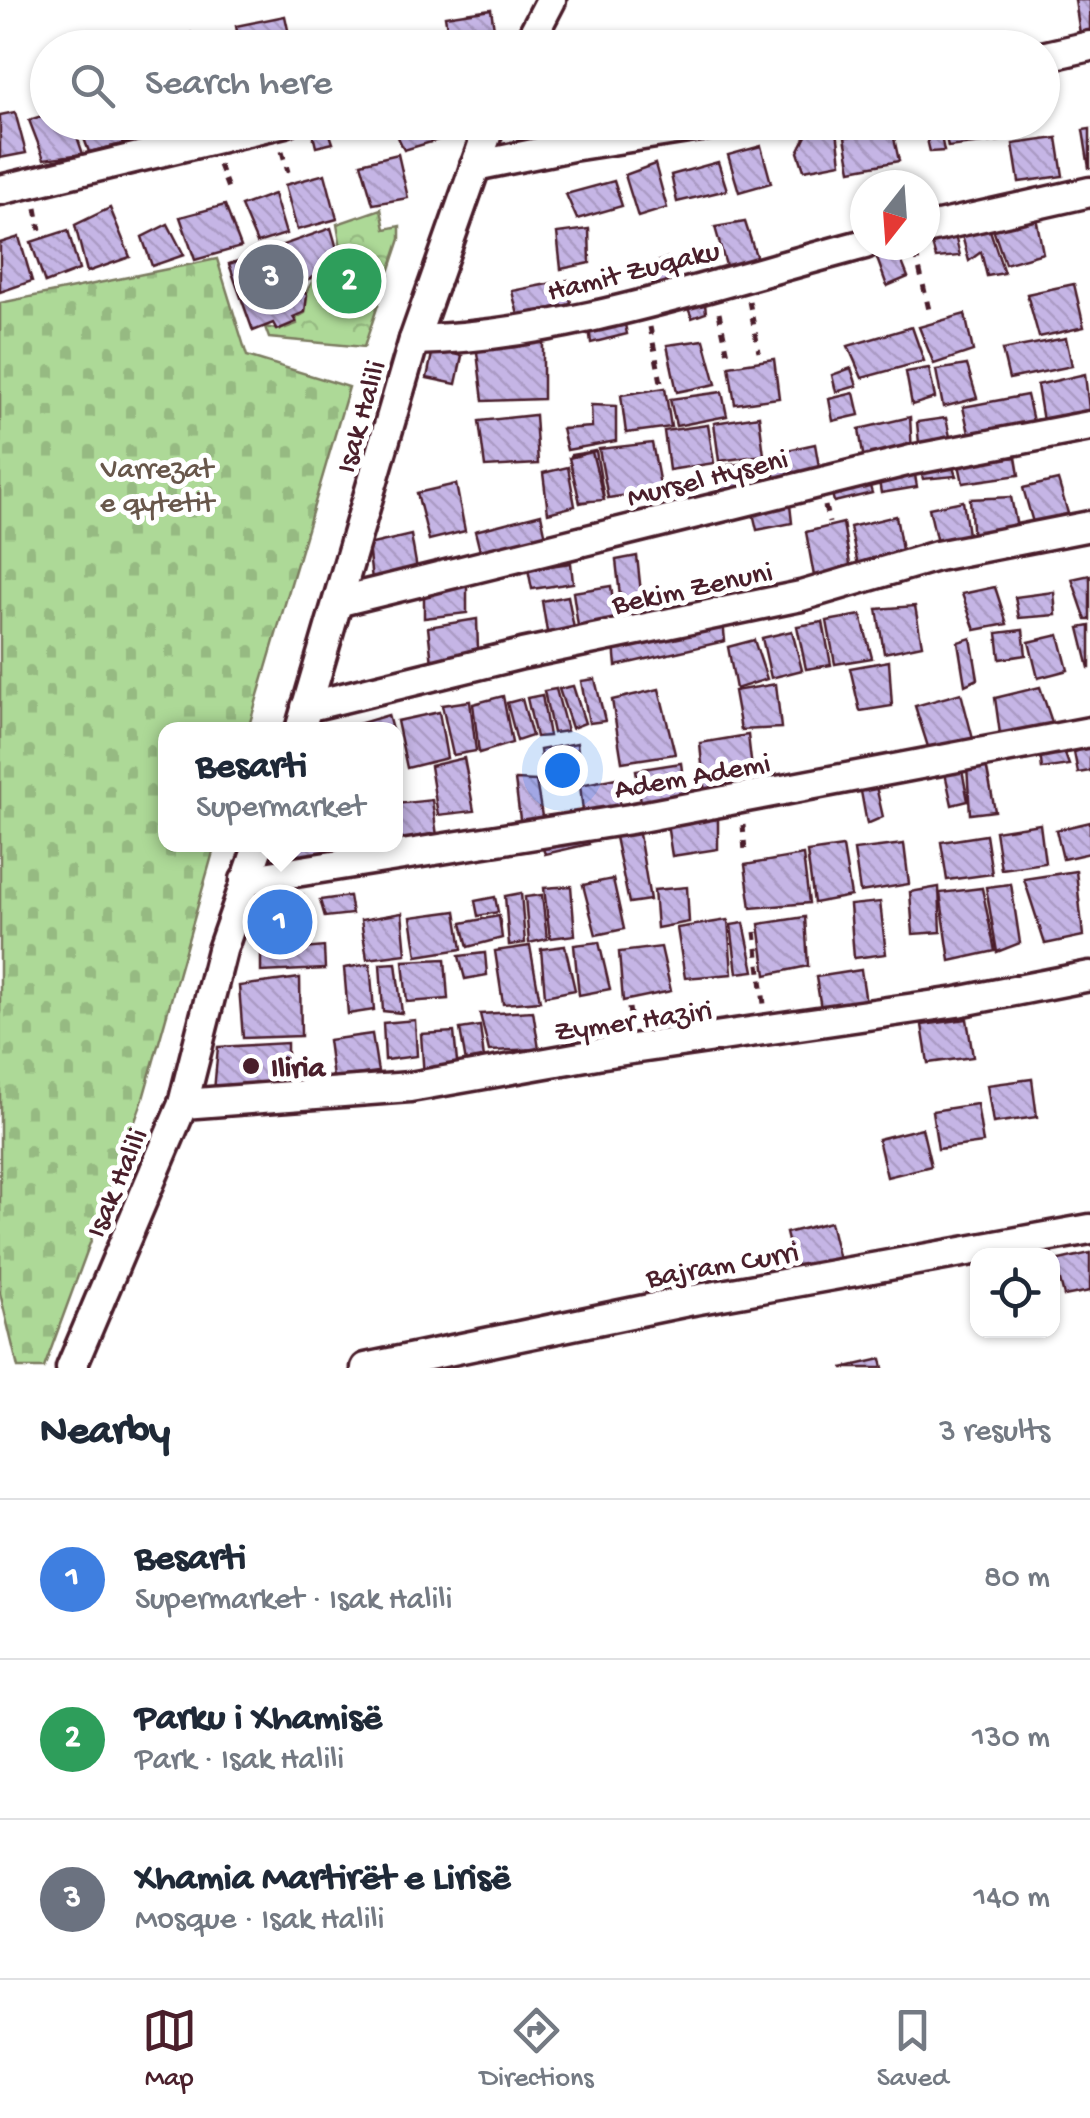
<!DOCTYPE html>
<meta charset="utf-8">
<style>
:root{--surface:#fff;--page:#f6f6f7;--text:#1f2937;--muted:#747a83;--line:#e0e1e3;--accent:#4a1f2b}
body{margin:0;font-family:"Gochi Hand",sans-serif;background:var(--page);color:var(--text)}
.controls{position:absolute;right:30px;bottom:30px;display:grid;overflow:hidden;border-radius:20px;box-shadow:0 2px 8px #0004}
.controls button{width:90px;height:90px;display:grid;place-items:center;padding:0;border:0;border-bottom:2px solid var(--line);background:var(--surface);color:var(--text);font:50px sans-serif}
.compass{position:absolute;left:850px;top:170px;width:90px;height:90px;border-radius:50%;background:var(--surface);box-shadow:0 2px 8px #0004;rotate:197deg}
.you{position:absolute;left:562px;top:770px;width:35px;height:35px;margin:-25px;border:8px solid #fff;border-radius:50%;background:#1a73e8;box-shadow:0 0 0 15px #1a73e833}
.badge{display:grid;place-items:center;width:65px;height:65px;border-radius:50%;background:var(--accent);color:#fff;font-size:32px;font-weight:700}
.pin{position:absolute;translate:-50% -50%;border:5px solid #fff;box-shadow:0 2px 10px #0006}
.popup{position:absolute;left:158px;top:722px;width:245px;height:130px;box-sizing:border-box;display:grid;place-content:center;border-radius:20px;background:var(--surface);filter:drop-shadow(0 2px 8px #0005);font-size:32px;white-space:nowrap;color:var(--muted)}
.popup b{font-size:38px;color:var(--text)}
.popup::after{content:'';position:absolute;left:50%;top:100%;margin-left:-20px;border:20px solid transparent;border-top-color:var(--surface)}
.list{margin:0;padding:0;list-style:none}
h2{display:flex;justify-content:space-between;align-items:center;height:130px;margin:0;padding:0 40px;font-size:42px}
h2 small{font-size:32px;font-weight:400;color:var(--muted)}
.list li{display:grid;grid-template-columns:65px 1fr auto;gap:30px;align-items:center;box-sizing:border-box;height:160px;padding:0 40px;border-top:2px solid var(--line)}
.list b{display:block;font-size:38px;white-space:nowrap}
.list p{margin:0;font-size:32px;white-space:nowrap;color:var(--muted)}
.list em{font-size:32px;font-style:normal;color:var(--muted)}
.icon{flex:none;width:55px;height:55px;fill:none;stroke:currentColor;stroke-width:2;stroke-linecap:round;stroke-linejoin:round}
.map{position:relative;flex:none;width:1090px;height:1368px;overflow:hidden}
.search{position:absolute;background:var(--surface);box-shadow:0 2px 8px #0004;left:30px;right:30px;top:30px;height:110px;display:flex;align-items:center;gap:25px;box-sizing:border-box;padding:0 35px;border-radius:55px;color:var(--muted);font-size:38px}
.sheet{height:610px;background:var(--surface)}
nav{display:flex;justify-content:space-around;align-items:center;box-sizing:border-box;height:140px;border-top:2px solid var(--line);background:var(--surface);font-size:28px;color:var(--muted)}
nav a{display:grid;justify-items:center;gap:5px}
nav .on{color:var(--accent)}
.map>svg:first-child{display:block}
</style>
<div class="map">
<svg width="1090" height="1368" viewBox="0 0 1090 1368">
<defs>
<pattern id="forest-crowns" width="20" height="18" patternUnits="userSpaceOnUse" patternTransform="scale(2.5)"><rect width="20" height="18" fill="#add997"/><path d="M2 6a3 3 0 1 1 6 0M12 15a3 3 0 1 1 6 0" fill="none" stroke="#96ba82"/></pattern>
<pattern id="cemetery-stones" width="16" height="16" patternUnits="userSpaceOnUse" patternTransform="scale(2.5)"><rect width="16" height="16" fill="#add997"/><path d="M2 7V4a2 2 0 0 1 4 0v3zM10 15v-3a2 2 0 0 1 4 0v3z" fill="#96ba82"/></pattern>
<pattern id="building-back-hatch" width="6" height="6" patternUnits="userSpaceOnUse" patternTransform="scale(2.5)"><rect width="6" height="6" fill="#c5b5e5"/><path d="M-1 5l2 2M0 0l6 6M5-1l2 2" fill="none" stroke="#ab9bc5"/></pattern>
</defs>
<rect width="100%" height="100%" fill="#fff"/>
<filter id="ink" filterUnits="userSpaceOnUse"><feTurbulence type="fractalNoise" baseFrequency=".01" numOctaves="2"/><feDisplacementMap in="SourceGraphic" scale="20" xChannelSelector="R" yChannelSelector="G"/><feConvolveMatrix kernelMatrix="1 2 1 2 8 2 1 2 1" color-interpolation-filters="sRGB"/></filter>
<g filter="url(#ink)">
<polygon fill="url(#forest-crowns)" stroke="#7c7c61" stroke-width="2.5" points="381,209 385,229 400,226 400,239 364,347 269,338 265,327 280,330 297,324 296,318 305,313 307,291 315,277 344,266 337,224"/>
<polygon fill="url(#cemetery-stones)" stroke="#7c7c61" stroke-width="2.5" points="217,259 247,356 349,387 248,729 165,730 165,844 215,845 142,1102 44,1368 18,1368 0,1293 0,303"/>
<g fill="url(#building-back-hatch)" stroke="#4a1f2b" stroke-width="2.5">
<polygon points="1075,0 1090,0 1090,32 1080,34"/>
<polygon points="491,9 497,48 450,48 445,16"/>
<polygon points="285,16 292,48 240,48 236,26"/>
<polygon points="191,33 194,48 141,48 140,44"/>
<polygon points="414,33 418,48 380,48 379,42"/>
<polygon points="367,38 370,48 340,48 339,45"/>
<polygon points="15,112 26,153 0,158 0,115"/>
<polygon points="48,114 48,122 72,122 83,154 44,159 29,120"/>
<polygon points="78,122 115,122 123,144 89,152"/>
<polygon points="310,122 326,122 333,143 316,147"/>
<polygon points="391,122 438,122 445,138 404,150"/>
<polygon points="923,122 938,122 944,151 930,152"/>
<polygon points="943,122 994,122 1000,141 948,147"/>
<polygon points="892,129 899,161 851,170 845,137"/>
<polygon points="1090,129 1090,168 1089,168 1083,130"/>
<polygon points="837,131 841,163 804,170 798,152 807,134"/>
<polygon points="1057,138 1063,176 1019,182 1013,144"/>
<polygon points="761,146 771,183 739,192 728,155"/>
<polygon points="398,154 408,198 373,204 361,163"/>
<polygon points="718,162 727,190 677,202 671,175"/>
<polygon points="655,164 667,208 638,217 625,175"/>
<polygon points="325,174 337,219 297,230 285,185"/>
<polygon points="614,181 622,206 577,219 566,194"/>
<polygon points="274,194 286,234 257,243 241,206"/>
<polygon points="225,205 241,247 195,260 180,217"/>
<polygon points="110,208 130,257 87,272 75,225"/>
<polygon points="1036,217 1043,253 1005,264 992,226"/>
<polygon points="745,222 759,265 727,269 715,227"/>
<polygon points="168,224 184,255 152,266 142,237"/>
<polygon points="989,227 1004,273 987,276 981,252 969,261 961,232"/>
<polygon points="331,228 342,266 303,281 300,288 307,295 305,312 293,317 296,322 277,330 273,323 253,331 229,264"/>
<polygon points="589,229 590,263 561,269 557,233"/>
<polygon points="68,230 79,270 45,283 31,242"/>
<polygon points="955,235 960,256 936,258 931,241"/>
<polygon points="19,237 32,281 0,292 0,243"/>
<polygon points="895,245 908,277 887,286 875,253"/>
<polygon points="667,258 677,281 655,289 646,267"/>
<polygon points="568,280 571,304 518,315 512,291"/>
<polygon points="1074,284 1084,327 1039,337 1027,294"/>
<polygon points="704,295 706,313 692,318 685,301"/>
<polygon points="965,314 973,351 934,364 919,327"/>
<polygon points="624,320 627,334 591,343 589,328"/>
<polygon points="912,327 924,361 862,378 848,346"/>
<polygon points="1066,338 1072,366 1009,379 1002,350"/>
<polygon points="543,339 543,399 483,401 476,344"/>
<polygon points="704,340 716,384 677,392 667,345"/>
<polygon points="433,349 462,356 456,384 427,378"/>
<polygon points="774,359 779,398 735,404 729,366"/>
<polygon points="967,365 977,398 943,407 936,370"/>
<polygon points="851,368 857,386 836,392 832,375"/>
<polygon points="929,368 935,398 912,405 906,372"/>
<polygon points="1085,374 1090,419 1044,427 1037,385"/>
<polygon points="665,388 671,427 626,433 621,395"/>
<polygon points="722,392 727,416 676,426 670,399"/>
<polygon points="854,393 859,415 833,421 829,399"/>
<polygon points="1027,395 1035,430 971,442 963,407"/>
<polygon points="591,405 616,406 616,441 567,450 562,429 592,427"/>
<polygon points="535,415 538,464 485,467 479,421"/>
<polygon points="759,416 764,455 719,461 714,423"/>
<polygon points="910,417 912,453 865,467 859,429"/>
<polygon points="946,418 952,446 920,454 917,422"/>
<polygon points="708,425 714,463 669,470 664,431"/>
<polygon points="652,443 661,490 608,498 599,449"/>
<polygon points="815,444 821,478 777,488 769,454"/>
<polygon points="596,451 604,498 580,503 571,455"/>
<polygon points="592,452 604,500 580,502 569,458"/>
<polygon points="1016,457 1019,475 963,483 959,464"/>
<polygon points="760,462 764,488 722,495 719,466"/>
<polygon points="952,465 956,476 923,479 921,472"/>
<polygon points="568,467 575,506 548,513 543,473"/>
<polygon points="915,475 917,487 881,493 879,481"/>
<polygon points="868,480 872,493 834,502 831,489"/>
<polygon points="1058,480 1070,520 1036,533 1023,488"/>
<polygon points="456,484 465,531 429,540 417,493"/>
<polygon points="1011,497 1018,532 973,542 970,499"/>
<polygon points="963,501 969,541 938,547 929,508"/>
<polygon points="790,505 792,523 757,530 753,513"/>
<polygon points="541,514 547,542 482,559 475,531"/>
<polygon points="896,516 903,556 858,565 850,527"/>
<polygon points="843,523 851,570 814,576 806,532"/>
<polygon points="411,535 417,569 372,580 368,545"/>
<polygon points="637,556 644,620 623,624 616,560"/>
<polygon points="571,563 573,583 532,589 528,569"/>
<polygon points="1090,575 1090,620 1086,620 1072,579"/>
<polygon points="467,584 467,613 424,618 424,591"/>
<polygon points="611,586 616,625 579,633 573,592"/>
<polygon points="995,587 1007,624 975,630 962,594"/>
<polygon points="1054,592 1056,615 1019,618 1015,597"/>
<polygon points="568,596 575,634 548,638 542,601"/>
<polygon points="915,606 922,645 884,653 877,609"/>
<polygon points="861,615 872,658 835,664 827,621"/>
<polygon points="477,619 478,650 432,664 428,627"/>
<polygon points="723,621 725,641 616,666 614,644"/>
<polygon points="823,622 831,665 806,669 797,626"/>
<polygon points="1090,626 1090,668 1089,668 1079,628"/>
<polygon points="1023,630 1026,655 1000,659 997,633"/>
<polygon points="792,631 802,670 771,678 762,638"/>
<polygon points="1059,635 1068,670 1038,678 1029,642"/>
<polygon points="971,638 978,679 965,685 958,642"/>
<polygon points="754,640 767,679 736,689 728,647"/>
<polygon points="889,661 892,706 860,711 850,668"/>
<polygon points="595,679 605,721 589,723 581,681"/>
<polygon points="776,684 781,728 741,730 734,691"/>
<polygon points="573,686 585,723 572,728 559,689"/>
<polygon points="1040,687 1054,728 1001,741 995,698"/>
<polygon points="556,689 567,731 553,733 544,691"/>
<polygon points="659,689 675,754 622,762 612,700"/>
<polygon points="961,693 973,739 929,750 915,706"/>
<polygon points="542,695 549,736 536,737 527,698"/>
<polygon points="503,696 512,743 479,753 473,704"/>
<polygon points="522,699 532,736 517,741 507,703"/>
<polygon points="470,701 476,751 453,755 442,705"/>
<polygon points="439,712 447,758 407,768 397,721"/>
<polygon points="388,715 392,730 349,730 348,727"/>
<polygon points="748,735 754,786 705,796 700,743"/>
<polygon points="577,743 580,768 543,773 540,750"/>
<polygon points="1090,743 1090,771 1078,773 1073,747"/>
<polygon points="1063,748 1069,765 1042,769 1040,752"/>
<polygon points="464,758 474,811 438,815 430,766"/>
<polygon points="681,763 686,802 642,808 636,770"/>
<polygon points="986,764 995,811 970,814 967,766"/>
<polygon points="962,770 968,801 952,805 945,773"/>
<polygon points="616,778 621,815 584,820 580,785"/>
<polygon points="515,780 536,781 543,822 521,827"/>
<polygon points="875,782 883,817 867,824 860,786"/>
<polygon points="432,800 438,843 396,846 395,804"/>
<polygon points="718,812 718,849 672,856 667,824"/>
<polygon points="1090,822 1090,853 1063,859 1056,830"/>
<polygon points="1040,824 1045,863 1001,869 995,831"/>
<polygon points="586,831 589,844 545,854 540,841"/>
<polygon points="639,834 650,900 629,903 615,837"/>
<polygon points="986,835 992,874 947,880 941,842"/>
<polygon points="290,844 362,844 363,852 293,862"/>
<polygon points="904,844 909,884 860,892 854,850"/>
<polygon points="843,847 851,896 814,903 807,852"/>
<polygon points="803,855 809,903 751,908 745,865"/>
<polygon points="1076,871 1083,936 1045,944 1024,879"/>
<polygon points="613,879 624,929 596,935 583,885"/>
<polygon points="1011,884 1020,943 997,952 986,887"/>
<polygon points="571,886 575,935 550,938 544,888"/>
<polygon points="687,887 689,922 657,928 654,890"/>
<polygon points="939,887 941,932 913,934 910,892"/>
<polygon points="982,888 995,951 950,961 940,893"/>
<polygon points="521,893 525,943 509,945 505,896"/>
<polygon points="303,895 311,940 260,947 246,905"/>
<polygon points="542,895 547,939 529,943 525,897"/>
<polygon points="349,896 352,914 325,917 320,900"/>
<polygon points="495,897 498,912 478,916 475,901"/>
<polygon points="880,902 886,954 854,958 850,905"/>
<polygon points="456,911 462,949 417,956 411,917"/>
<polygon points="402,913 406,954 367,959 361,920"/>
<polygon points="499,916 502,938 468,947 462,923"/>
<polygon points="805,917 808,966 766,975 759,924"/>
<polygon points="728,920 732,974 685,978 677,928"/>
<polygon points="744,923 754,971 737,973 731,925"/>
<polygon points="599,942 610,989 579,995 574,945"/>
<polygon points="530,946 540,1001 503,1004 495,951"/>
<polygon points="565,946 575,990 545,996 541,949"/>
<polygon points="324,947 325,969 261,972 261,953"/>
<polygon points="661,947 671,991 623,1001 619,952"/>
<polygon points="485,953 487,975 465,979 459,956"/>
<polygon points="445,959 448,999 407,1002 403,961"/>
<polygon points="396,963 402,1013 383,1011 380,964"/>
<polygon points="370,964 374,1010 348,1014 344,968"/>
<polygon points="861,970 867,1009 822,1015 816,977"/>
<polygon points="300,978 301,1036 243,1038 239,986"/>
<polygon points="533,1011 539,1049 489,1051 480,1014"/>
<polygon points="967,1019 973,1057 928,1063 922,1025"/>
<polygon points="415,1020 417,1056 385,1060 383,1023"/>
<polygon points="480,1026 485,1067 467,1068 460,1029"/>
<polygon points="454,1032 458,1072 424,1077 421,1034"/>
<polygon points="372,1034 378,1072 333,1078 328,1040"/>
<polygon points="287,1043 287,1084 214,1091 218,1047"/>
<polygon points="1032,1079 1037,1117 993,1123 987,1085"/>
<polygon points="977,1104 983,1143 938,1149 932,1111"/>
<polygon points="922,1128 931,1166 887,1177 878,1139"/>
<polygon points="830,1222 839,1260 795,1270 786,1233"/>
<polygon points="1090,1253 1090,1291 1064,1296 1055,1261"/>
<polygon points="881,1359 883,1368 842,1368"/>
</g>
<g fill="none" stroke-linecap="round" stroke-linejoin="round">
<defs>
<g id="minor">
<polyline points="526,48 551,0"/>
<polyline points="1042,57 1090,46"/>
<polyline points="475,166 572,146 727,122"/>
<polyline points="0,190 285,122"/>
<polyline points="925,229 1090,192"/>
<path d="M 414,340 C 567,336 718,282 865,244"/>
<polyline points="341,601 911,460 1090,426"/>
<polyline points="306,707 522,654 801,596 937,556 1090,526"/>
<polyline points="300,730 414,340 491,122"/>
<polyline points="245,880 630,819 1090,732"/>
<polyline points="183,1104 410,1087 597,1054 957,1002 1090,976"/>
<polyline points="71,1368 183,1104 222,950 259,844"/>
<polyline points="366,1368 688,1301 1090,1229"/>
</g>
</defs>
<use href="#minor" stroke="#4a1f2b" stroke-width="35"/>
<g stroke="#4a1f2b" stroke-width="5" stroke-dasharray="8 8" stroke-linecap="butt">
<polyline points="222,36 225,48"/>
<polyline points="282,151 288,172"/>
<polyline points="219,165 229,191"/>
<polyline points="36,208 40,230"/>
<polyline points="916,254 929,310"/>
<polyline points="749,301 759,352"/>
<polyline points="719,313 729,359"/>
<polyline points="650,327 661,382"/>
<polyline points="825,506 829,523"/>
<polyline points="743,825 745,852"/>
<polyline points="755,932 764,1004"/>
<polyline points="629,1008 631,1022"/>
</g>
<use href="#minor" stroke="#fff" stroke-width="28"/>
</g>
</g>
<circle fill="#4a1f2b" stroke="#fff" stroke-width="4" cx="251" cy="1066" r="10"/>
<g text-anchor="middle" stroke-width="10" stroke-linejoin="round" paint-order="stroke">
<g font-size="30" fill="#4a1f2b" stroke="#fff">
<text transform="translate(633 269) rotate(-14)" y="10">Hamit Zuqaku</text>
<text transform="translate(359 416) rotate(-74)" y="10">Isak Halili</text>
<text transform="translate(707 476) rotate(-14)" y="10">Mursel Hyseni</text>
<text transform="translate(692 586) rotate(-12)" y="10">Bekim Zenuni</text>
<text transform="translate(692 774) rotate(-10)" y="10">Adem Ademi</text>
<text transform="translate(633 1019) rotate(-8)" y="10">Zymer Haziri</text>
<text transform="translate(115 1182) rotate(-67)" y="10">Isak Halili</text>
<text transform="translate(722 1263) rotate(-10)" y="10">Bajram Curri</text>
</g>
<g font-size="30" fill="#68574b" stroke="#fff">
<text x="157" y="477">Varrezat<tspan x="157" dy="34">e qytetit</tspan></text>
</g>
<g font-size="30" font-weight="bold" fill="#4a1f2b" stroke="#fff" text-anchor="start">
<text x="271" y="1076">Iliria</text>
</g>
</g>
</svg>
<div class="controls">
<button><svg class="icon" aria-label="locate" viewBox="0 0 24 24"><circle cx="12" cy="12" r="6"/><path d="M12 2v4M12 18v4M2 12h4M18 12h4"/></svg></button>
</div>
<svg class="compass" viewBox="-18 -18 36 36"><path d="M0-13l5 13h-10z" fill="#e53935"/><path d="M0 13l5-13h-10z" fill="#747a83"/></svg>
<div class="you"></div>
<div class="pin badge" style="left:280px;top:922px;background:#3f7fe0">1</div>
<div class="popup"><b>Besarti</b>Supermarket</div>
<div class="pin badge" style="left:349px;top:281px;background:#2e9e5b">2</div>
<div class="pin badge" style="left:271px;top:277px;background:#6b7280">3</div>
<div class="search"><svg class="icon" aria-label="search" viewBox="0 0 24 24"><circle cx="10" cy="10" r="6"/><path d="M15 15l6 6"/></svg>Search here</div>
</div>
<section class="sheet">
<h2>Nearby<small>3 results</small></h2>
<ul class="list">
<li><span class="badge" style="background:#3f7fe0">1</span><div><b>Besarti</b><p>Supermarket · Isak Halili</p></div><em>80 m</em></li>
<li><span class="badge" style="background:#2e9e5b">2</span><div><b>Parku i Xhamisë</b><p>Park · Isak Halili</p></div><em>130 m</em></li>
<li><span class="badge" style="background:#6b7280">3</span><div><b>Xhamia Martirët e Lirisë</b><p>Mosque · Isak Halili</p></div><em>140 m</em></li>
</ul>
</section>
<nav>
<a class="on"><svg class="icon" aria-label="map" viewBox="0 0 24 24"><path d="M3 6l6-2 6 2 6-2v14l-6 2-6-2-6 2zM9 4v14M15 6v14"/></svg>Map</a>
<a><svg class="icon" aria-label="directions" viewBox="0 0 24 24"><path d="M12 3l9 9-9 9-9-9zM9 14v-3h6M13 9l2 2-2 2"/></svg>Directions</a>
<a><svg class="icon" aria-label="saved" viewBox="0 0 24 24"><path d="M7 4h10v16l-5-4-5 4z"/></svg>Saved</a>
</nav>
